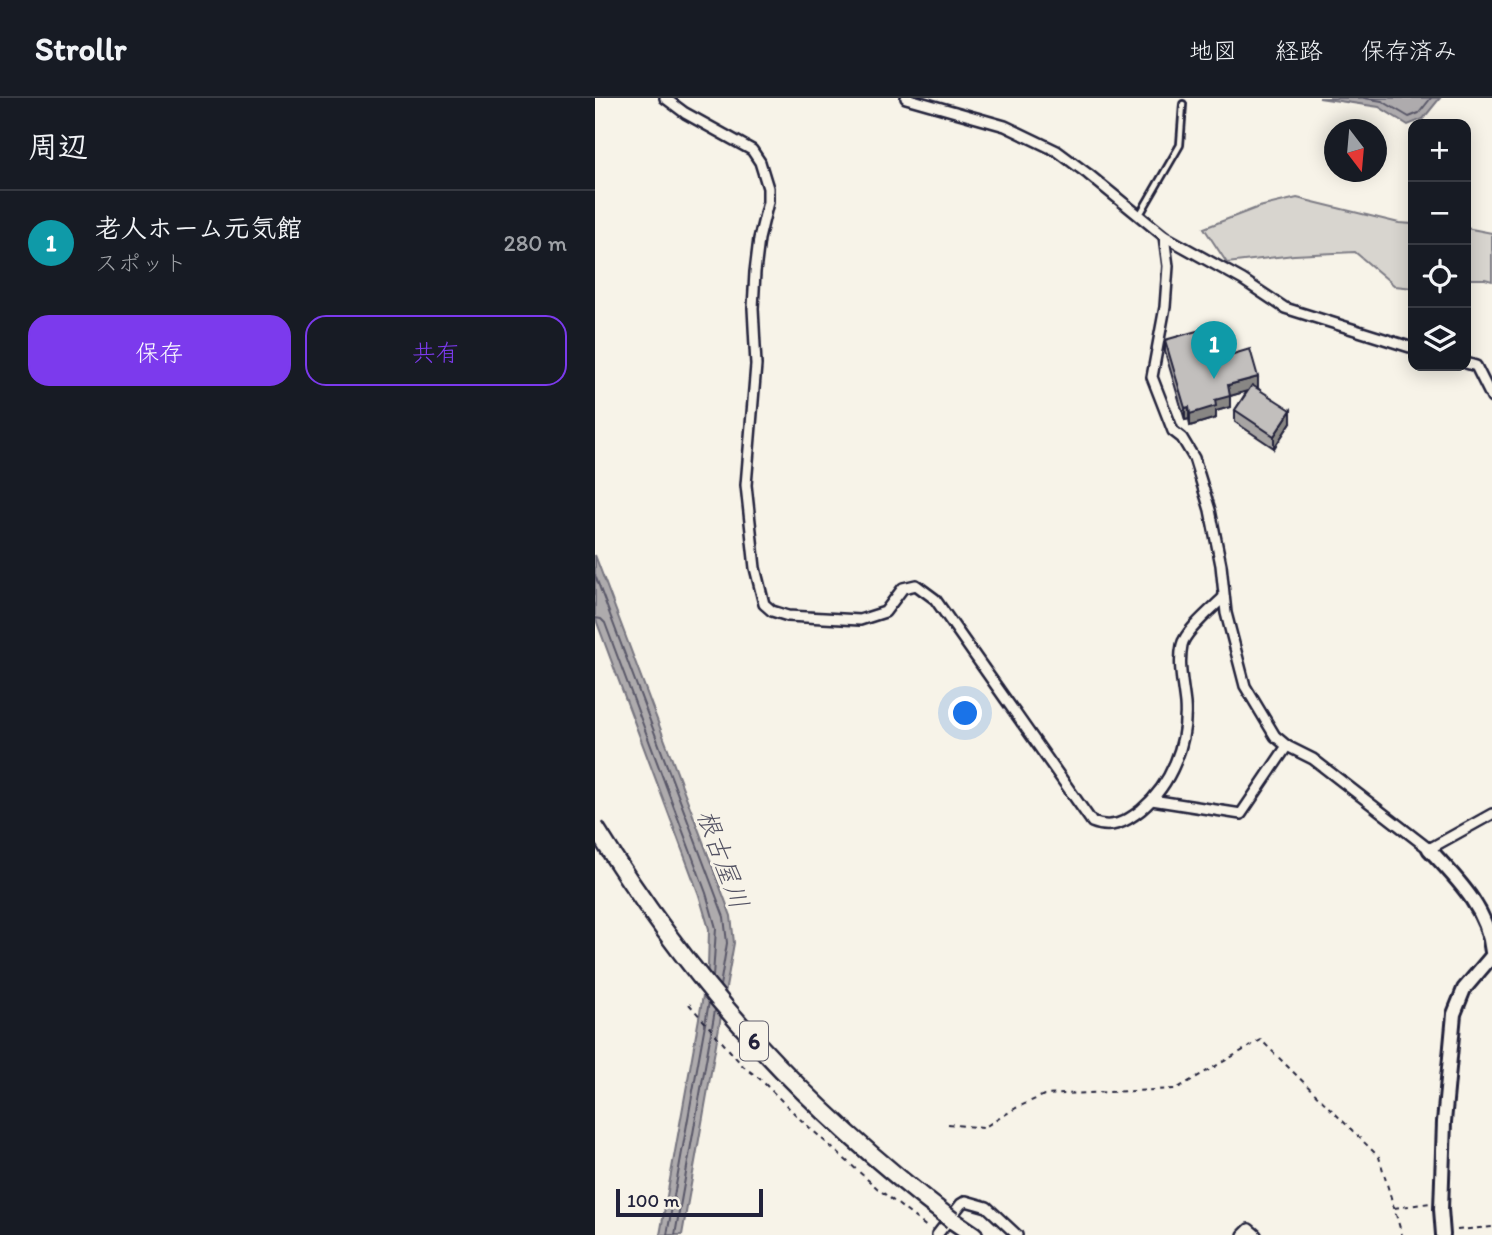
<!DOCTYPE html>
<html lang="ja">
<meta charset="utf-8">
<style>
:root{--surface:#171b24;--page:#20242c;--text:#f1f3f6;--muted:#9ea1a6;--line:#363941;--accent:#7c3aed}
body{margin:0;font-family:Itim,"Klee One",sans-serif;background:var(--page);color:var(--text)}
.controls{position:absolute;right:21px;top:21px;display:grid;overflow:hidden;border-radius:14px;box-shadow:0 4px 18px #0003}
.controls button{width:63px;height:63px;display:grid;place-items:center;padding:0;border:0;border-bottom:2px solid var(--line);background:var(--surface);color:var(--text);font:35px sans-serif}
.compass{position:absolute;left:729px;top:21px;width:63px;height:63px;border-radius:50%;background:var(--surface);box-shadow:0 4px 18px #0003;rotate:164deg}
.scale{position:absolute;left:21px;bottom:18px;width:147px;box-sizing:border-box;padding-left:7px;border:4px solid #22223b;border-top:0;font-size:19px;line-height:24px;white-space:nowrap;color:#22223b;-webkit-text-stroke:5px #f7f3e8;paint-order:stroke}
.you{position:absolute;left:371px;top:616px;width:24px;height:24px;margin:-18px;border:5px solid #fff;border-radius:50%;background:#1a73e8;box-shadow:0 0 0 10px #1a73e833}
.badge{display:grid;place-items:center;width:46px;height:46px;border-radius:50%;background:var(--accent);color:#fff;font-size:23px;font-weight:700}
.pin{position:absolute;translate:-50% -58px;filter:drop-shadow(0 2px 4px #0008)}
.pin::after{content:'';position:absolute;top:37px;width:24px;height:21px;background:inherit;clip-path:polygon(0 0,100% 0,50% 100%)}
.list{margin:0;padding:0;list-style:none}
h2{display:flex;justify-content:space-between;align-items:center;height:91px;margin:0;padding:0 28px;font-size:30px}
h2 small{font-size:23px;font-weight:400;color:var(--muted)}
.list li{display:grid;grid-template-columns:46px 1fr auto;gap:21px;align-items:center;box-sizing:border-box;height:105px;padding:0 28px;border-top:2px solid var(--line)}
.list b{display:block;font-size:26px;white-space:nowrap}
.list p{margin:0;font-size:23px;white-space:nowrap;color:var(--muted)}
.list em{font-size:23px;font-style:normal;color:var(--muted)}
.actions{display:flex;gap:14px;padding:21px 28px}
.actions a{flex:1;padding:16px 0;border:2px solid var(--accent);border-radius:21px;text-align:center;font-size:24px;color:var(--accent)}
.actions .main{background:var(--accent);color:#fff}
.icon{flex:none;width:38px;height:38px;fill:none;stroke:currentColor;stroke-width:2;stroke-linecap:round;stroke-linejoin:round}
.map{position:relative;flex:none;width:897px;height:1137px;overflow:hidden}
header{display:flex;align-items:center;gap:42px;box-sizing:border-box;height:98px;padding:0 35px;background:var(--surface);border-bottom:2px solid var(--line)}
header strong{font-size:33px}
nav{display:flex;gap:38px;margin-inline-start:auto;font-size:24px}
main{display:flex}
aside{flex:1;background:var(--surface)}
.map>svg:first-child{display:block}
</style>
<header>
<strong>Strollr</strong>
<nav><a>地図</a><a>経路</a><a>保存済み</a></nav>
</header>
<main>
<aside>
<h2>周辺<small></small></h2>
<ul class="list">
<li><span class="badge" style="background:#0f9aa8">1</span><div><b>老人ホーム元気館</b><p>スポット</p></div><em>280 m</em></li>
</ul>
<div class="actions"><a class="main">保存</a><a>共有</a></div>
</aside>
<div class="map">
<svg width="897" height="1137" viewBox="0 0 897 1137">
<rect width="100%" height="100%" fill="#f7f3e8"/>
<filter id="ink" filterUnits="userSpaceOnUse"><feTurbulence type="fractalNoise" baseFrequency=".0143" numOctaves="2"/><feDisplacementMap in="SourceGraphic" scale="14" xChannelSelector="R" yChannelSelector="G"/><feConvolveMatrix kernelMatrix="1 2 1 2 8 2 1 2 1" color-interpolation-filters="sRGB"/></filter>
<g filter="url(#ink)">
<g fill="#d8d5cf" stroke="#7d7c85" stroke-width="2">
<polygon points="702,100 804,125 818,126 818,190 800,188 760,154 699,157 632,165 609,130 664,109"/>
<polygon points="871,130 897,135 897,183 890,181 871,181"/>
</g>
<g fill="#aeabad" stroke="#76747f" stroke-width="2">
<polygon points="724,0 845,0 828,21 813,27 784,9"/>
<polygon points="0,457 136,818 139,845 87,1137 65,1137 113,870 114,831 104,797 0,519"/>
</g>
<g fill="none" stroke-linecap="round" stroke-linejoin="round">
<g stroke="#5a5969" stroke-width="2">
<polyline points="769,0 787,3 814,19 824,15 836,0"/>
<polyline points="0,477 129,819 132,845 125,888"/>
<polyline points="0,520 6,521 10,525 111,795 121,830 118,879"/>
<polyline points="72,1137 114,904"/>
<polyline points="80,1137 120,912"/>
</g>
<defs>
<polyline id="lane" points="544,118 585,47 588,6"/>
<g id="street">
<path d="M 70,0 L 90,15 L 157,52 L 165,64 L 173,90 L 173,104 L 164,141 L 160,174 L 158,210 L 161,267 L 151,387 L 160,470 L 169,506 L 177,513 L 193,518 L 265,522 L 290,514 L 308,490 L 321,487 L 340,501 L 497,724 C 516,732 531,724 546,712 C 576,687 593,645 590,606 C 588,587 583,567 587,547 C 590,533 618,510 629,499"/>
<polyline points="311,0 410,28 462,53 493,76 569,138 648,182 690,210 818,250"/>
<polyline points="569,138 573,168 570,209 557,279 578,333 587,340 599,360 615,412 626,467 631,515 650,588 680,638 692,648 718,661 834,751 897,716"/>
<polyline points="871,265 881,268 897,300"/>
<polyline points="557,702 646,716 692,648"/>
<polyline points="342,1137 366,1106 371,1103 392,1109 422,1137"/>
<polyline points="648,1137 654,1131 661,1137"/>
</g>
<g id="secondary">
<path d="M 834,751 C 862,781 893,811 897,854"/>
<polyline points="848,1137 846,1111 849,1024 859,916 869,891 897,858"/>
</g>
<polyline id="highway" points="357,1122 379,1137"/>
</defs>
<use href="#lane" stroke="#22223b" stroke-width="10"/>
<use href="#street" stroke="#22223b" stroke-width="14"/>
<use href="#secondary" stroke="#22223b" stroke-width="18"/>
<use href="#highway" stroke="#22223b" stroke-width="21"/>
<g stroke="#22223b" stroke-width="2" stroke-dasharray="5 5" stroke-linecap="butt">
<polyline points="94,906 148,968 165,981 205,1021 282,1090 333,1130"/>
<polyline points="353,1026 388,1030 421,1010 449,997 581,991 666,942 784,1059 807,1137"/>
<polyline points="799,1110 835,1105"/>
<polyline points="862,1132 897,1129"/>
</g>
<use href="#lane" stroke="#f7f3e8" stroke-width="4.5"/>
<use href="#street" stroke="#f7f3e8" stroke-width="9"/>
<use href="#secondary" stroke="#f7f3e8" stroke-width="12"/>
<use href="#highway" stroke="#f7f3e8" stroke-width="16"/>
<defs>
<path id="highway-bridge" d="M 0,729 C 99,889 208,1008 357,1122"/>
</defs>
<use href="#highway-bridge" stroke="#22223b" stroke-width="21" stroke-linecap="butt"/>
<use href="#highway-bridge" stroke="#f7f3e8" stroke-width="16"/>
</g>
<polygon fill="#a7a4a3" stroke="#22223b" stroke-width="2" points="570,242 663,290 696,324 679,350 640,324 640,312 652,293 635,298 635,309 621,313 621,320 595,328 594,321 590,322 570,254"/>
<g fill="#888684" stroke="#22223b" stroke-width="2">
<polygon points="663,279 663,290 635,298 635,309 621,313 621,320 595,328 595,316 620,302 633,287"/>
<polygon points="594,309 594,321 590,322 590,310"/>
<polygon points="696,312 696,324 679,350 679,338"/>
</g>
<g fill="#c2bfbd" stroke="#22223b" stroke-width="2">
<polygon points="616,229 625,260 655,251 663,279 633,287 635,298 620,302 621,308 595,316 594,309 590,310 570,242"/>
<polygon points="657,287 696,312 679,338 640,312"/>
</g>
</g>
<g text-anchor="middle" stroke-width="6" stroke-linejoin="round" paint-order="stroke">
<rect fill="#f7f3e8" stroke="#62616f" stroke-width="2" x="145" y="923.5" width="28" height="39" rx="5"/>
<g font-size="23" font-weight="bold" fill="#22223b">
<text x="159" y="951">6</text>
</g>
<g font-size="26" font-style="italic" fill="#535263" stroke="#f7f3e8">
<text transform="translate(128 761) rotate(70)" y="9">根古屋川</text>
</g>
</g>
</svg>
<div class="controls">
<button>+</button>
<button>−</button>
<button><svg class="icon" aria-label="locate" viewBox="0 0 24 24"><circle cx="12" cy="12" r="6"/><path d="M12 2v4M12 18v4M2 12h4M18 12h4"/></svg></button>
<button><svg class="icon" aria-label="layers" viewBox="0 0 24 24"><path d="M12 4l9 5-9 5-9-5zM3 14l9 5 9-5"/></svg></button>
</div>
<svg class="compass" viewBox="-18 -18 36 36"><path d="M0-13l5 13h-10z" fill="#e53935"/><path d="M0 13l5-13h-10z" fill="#9ea1a6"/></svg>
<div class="scale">100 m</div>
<div class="you"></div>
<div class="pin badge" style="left:619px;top:281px;background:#0f9aa8">1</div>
</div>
</main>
